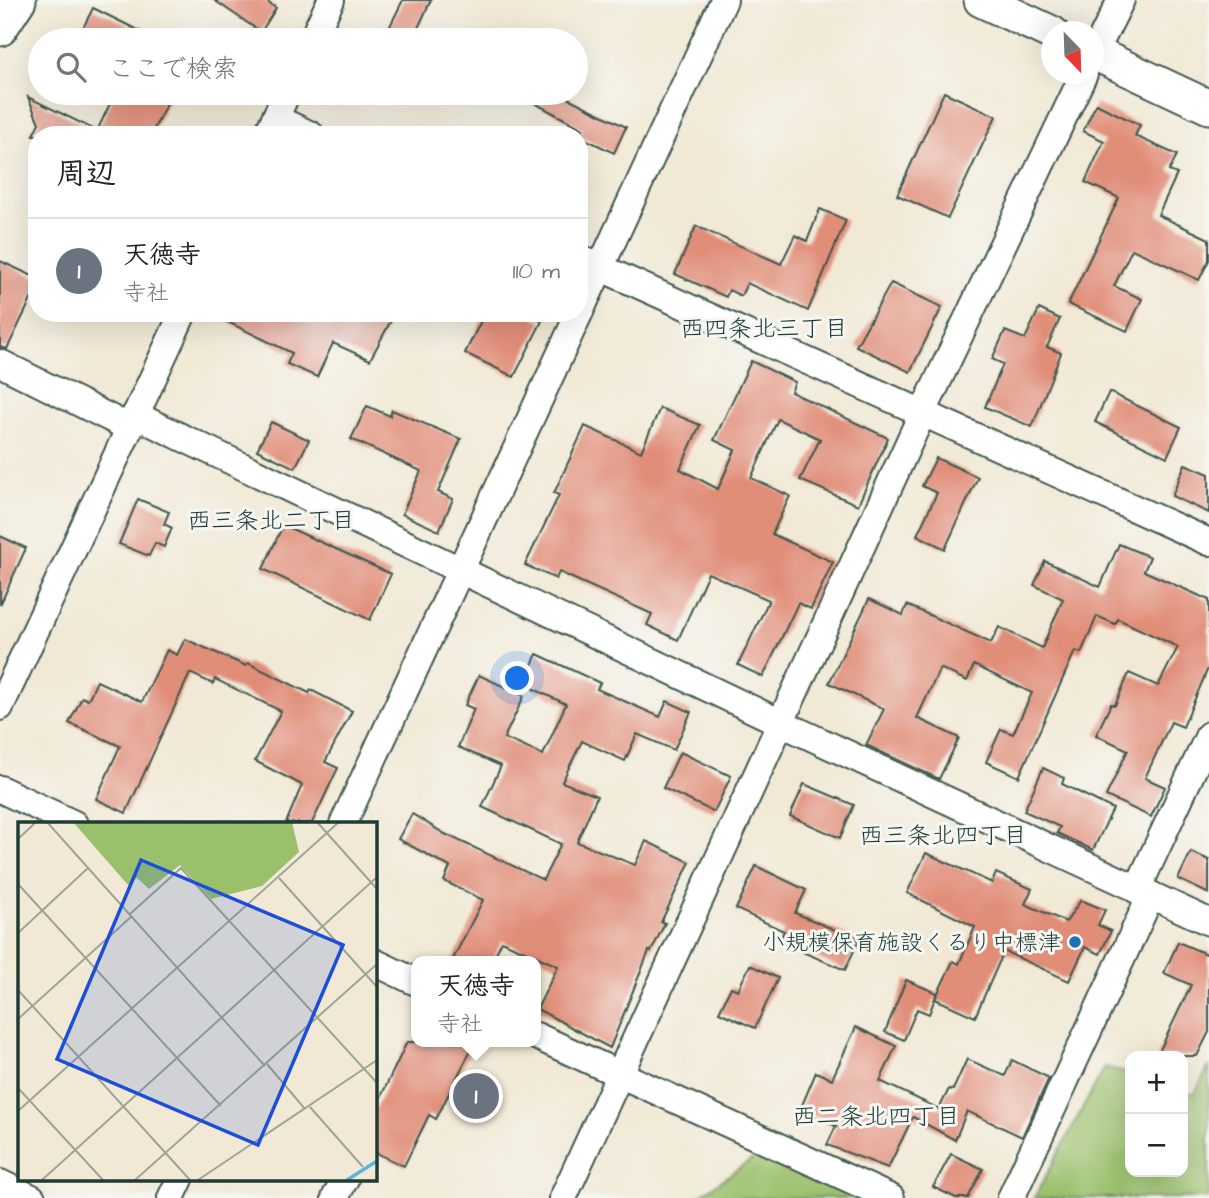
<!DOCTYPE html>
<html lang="ja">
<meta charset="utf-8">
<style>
:root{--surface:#fff;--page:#f2f2f2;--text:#222;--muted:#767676;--line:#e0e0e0;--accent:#0b8043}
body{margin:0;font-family:"Architects Daughter","Klee One",sans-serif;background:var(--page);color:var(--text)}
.controls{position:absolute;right:21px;bottom:21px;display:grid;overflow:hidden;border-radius:14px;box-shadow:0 7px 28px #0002}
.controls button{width:63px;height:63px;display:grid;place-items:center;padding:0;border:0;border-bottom:2px solid var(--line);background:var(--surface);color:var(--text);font:35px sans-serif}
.compass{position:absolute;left:1041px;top:21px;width:63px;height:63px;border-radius:50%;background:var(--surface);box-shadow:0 7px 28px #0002;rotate:157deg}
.you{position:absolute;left:518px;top:679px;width:24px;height:24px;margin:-18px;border:5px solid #fff;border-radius:50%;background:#1a73e8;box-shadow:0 0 0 10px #1a73e833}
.badge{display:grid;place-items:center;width:46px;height:46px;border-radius:50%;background:var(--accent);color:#fff;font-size:23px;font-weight:700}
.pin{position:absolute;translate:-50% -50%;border:4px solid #fff;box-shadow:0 2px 7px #0006}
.popup{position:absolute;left:411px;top:956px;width:130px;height:91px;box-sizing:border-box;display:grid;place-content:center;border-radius:14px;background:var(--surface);filter:drop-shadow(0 2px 5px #0005);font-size:23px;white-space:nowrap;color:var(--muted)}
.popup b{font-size:26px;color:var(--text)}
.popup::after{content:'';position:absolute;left:50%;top:100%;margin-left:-14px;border:14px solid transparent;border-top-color:var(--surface)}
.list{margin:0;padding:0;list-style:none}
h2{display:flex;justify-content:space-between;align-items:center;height:91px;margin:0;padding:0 28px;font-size:30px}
h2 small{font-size:23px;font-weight:400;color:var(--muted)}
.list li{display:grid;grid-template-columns:46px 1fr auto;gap:21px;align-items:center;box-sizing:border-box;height:105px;padding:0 28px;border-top:2px solid var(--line)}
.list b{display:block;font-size:26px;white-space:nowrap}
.list p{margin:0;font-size:23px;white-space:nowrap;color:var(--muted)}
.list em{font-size:23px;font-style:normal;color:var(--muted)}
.icon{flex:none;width:38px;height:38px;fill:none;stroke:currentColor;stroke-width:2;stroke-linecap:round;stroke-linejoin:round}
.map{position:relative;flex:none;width:1209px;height:1198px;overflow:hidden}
.search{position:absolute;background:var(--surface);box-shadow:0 7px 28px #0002;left:28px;top:28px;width:560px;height:77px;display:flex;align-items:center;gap:18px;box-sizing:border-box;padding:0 24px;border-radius:38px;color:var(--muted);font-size:26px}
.panel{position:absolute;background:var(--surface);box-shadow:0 7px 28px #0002;left:28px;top:126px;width:560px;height:196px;border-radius:28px}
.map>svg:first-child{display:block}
</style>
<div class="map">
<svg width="1209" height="1198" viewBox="0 0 1209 1198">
<rect width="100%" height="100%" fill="#f6f6f2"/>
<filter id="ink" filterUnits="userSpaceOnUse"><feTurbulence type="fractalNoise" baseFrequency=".0143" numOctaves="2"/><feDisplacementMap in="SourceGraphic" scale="14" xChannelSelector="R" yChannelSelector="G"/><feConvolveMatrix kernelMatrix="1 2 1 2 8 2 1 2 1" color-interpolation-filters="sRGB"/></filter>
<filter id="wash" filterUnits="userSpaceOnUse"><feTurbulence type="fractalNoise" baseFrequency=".00686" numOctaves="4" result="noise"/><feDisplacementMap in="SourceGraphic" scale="28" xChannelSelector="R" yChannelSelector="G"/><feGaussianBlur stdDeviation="1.57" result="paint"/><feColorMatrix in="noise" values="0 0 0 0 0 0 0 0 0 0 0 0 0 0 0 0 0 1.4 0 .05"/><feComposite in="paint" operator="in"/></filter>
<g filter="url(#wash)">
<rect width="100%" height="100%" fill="#f1e9d5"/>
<g fill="#9ac06b" stroke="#5c7e50" stroke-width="2">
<polygon points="1105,1067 1130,1074 1130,1172 1183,1172 1183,1091 1194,1094 1209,1067 1209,1198 1034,1198"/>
<polygon points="767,1149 873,1198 696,1198"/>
</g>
<g id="blocks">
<g fill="#e18e79">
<polygon points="214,0 264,0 276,8 261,32"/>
<polygon points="403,0 431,0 413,39 389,28"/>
<polygon points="93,8 158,40 77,40"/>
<polygon points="944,92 996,116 948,218 897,195"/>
<polygon points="115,93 172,93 151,135 33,135 39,123 28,97 97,131"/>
<polygon points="516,93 558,93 626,127 614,153 579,136 583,129"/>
<polygon points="1096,104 1140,125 1135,136 1177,155 1169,171 1177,174 1158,215 1209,239 1209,260 1199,280 1132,249 1114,286 1142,299 1127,331 1068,304 1119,198 1085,182 1104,141 1083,131"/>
<polygon points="820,209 846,220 808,311 747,283 741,296 729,290 726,297 675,274 696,226 781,264 795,235 807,241"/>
<polygon points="0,261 37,278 37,287 7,349 0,347"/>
<polygon points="891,283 942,307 910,372 856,346"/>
<polygon points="1039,309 1060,319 1047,347 1061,353 1032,427 985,407 1003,364 992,359 1005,331 1025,339"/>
<polygon points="209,313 395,313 370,360 333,343 317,377 287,364 292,353"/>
<polygon points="485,313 526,313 542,321 514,377 465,353"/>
<polygon points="751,361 795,382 791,392 888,438 858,505 800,480 820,439 778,419 751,478 790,496 772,534 833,562 811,609 798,603 763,677 738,665 769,600 708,573 678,640 647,625 652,614 559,572 556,579 525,565 559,495 554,493 585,426 641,452 660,408 700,425 680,469 718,489 735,450 714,440"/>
<polygon points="1109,392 1181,427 1167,457 1095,422"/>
<polygon points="367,406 390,416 392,410 461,439 438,492 453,499 439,531 402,514 421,471 351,439"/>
<polygon points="271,422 309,440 295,468 257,450"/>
<polygon points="936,458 978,477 945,549 917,535 937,493 922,486"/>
<polygon points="1185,464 1209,474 1209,513 1172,496"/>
<polygon points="138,499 169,512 164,524 172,528 164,547 155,543 149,556 119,544"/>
<polygon points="283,525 391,574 370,620 263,569"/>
<polygon points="0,536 26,548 0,605"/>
<polygon points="1119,544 1150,557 1144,571 1209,600 1209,666 1183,727 1171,722 1145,778 1165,787 1151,817 1106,796 1128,750 1096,735 1111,704 1115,705 1129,673 1158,686 1178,647 1118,619 1115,624 1097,616 1081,653 1075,651 1019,777 986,762 1001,729 1013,734 1032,693 974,665 967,681 940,668 917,718 959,738 939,779 866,745 884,709 829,683 869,599 903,615 907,605 991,643 999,627 1042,648 1063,599 1034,585 1045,561 1100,587"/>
<polygon points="185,639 246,666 248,663 309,693 311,690 352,711 325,762 338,768 312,823 286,823 302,785 255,761 281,711 215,679 213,684 190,673 126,813 96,799 120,746 69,723 82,697 88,700 97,681 142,702 167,650 177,655"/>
<polygon points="537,654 600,683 597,689 660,717 667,701 691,712 674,750 637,734 625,761 582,741 562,782 597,796 577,842 635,865 646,841 690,862 661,922 665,923 651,952 649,951 610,1048 537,1009 558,966 502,941 492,961 452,961 483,900 444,881 450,867 398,839 412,814 445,834 543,880 561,844 482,807 501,766 458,747 474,709 465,705 479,675 524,696 504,738 543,755 566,704 523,684"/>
<polygon points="680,752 731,776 714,812 663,788"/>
<polygon points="1043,768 1064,778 1062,784 1113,809 1093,850 1057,833 1060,827 1024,811"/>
<polygon points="804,784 854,805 840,838 790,816"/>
<polygon points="1191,852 1209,860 1209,894 1178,879"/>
<polygon points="926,853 992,883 996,873 1032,889 1025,904 1066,922 1081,900 1105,910 1098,925 1111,931 1100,954 1085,947 1069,981 1004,951 975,1017 935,999 953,961 959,964 975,927 907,893"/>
<polygon points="756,866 806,890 795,913 859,940 845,970 779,942 784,931 736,909"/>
<polygon points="1178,942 1206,954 1209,948 1209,1032 1197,1056 1157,1056 1191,985 1164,973"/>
<polygon points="750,965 778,978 755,1028 719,1012 731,987 738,990"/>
<polygon points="906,980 937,993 929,1014 917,1009 904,1040 885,1032"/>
<polygon points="856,1027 896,1046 880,1081 939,1109 949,1089 953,1090 967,1059 1005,1076 1012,1060 1049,1078 1022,1137 967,1111 955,1140 913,1117 888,1168 827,1145 836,1126 800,1110 816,1072 832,1079"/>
<polygon points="407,1042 475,1042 436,1119 429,1115 404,1166 374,1152 374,1111"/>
<polygon points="951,1154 983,1169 968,1198 956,1198 933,1187"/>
</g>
</g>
</g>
<g filter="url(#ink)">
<use href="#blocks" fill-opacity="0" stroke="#3e574c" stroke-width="2"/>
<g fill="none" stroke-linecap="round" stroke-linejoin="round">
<defs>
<g id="minor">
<polyline points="312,40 331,0"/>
<polyline points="1094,54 1121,0"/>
<polyline points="275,118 311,135"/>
<polyline points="267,135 287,93"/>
<polyline points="579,258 1209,542"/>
<polyline points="0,363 130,428"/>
<polyline points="135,415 781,723 1209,922"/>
<polyline points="0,707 183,313"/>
<polyline points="0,789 74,824"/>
<polyline points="343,824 724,0"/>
<polyline points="1137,890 1209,735"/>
<polyline points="374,962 416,982"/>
<polyline points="536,1036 891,1198"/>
<polyline points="0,1183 32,1198"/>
<polyline points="171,1198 180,1179"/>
<polyline points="335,1198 345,1179"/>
<polyline points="563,1198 923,412 1084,74"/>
<polyline points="1011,1198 1151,895"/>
</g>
<g id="major">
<polyline points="981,0 1052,33"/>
<polyline points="0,29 19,0"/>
<polyline points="1094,53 1209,107"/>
</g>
</defs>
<use href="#minor" stroke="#3e574c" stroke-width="30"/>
<use href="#major" stroke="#3e574c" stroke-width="37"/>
<use href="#minor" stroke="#fff" stroke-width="26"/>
<use href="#major" stroke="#fff" stroke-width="33"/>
</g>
</g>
<circle fill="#1f6fb2" stroke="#f6f6f2" stroke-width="2.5" cx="1075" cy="942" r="7"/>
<g text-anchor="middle" stroke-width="6" stroke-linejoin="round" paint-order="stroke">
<g font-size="23" fill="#1f3d34" stroke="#f6f6f2" text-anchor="end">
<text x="1061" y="950">小規模保育施設くるり中標津</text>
</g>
<g font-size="24" fill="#1f3d34" stroke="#f6f6f2">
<text x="764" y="336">西四条北三丁目</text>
<text x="271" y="528">西三条北二丁目</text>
<text x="943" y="843">西三条北四丁目</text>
<text x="876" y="1124">西二条北四丁目</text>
</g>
</g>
<g transform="translate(18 822)">
<rect width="359" height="359" fill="#f1e9d5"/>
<path d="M 55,0 L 274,0 L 281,30 L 244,64 L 193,77 L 162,43 L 131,67 L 119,56 L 110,63 Z" fill="#9ac06b"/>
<path fill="none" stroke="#5eb4da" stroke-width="3.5" d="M 329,358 L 359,339"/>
<path fill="none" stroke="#9da495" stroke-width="2" d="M 29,0 L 247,244M 299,0 L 359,67M 0,17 L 18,0M 261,56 L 359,165M 0,62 L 203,284M 112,92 L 163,46 L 359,261M 0,111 L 70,46M 0,168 L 172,358M 0,197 L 114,94M 249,242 L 287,287M 0,266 L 85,358M 292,285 L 345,345M 0,289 L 321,0M 24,358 L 359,55M 117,358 L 359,142M 180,358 L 359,238"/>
<path fill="#1d4ed8" fill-opacity="0.15" stroke="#1d4ed8" stroke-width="3.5" d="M 123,38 L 325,123 L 240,323 L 39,237 Z"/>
<rect width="359" height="359" fill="none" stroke="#1f3d34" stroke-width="3.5"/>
</g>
</svg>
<div class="controls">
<button>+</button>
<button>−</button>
</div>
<svg class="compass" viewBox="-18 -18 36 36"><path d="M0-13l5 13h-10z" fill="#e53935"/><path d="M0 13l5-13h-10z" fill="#767676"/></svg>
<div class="you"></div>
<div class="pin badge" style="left:476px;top:1096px;background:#6b7280">1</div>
<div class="popup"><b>天徳寺</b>寺社</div>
<div class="search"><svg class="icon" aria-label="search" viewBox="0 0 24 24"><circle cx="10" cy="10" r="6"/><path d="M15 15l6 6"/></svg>ここで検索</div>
<section class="panel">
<h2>周辺<small></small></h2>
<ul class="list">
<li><span class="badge" style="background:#6b7280">1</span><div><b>天徳寺</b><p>寺社</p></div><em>110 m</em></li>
</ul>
</section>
</div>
